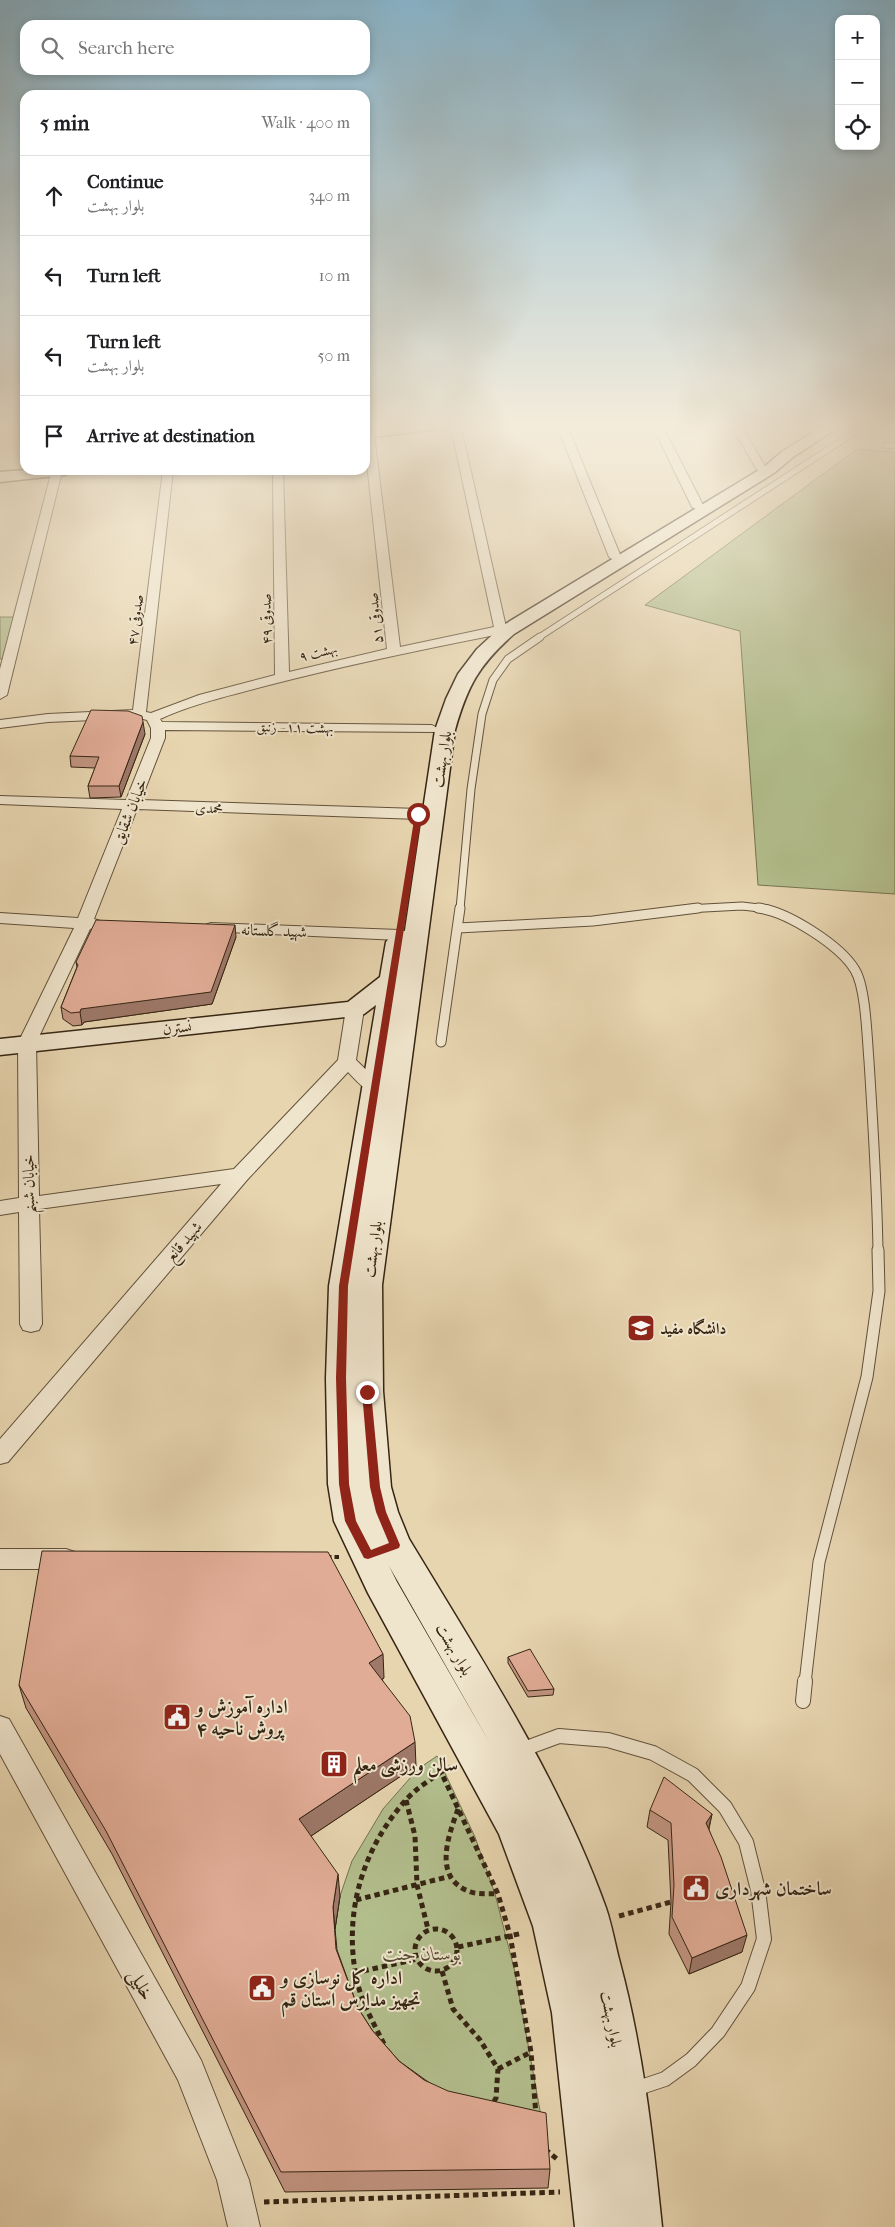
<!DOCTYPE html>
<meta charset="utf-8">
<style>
:root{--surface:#fff;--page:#f6f6f6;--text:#202124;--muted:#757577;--line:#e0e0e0}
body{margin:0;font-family:"IM FELL French Canon",Amiri,serif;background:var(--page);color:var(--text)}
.controls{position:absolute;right:15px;top:15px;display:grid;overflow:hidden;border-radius:10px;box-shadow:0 2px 8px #0003}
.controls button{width:45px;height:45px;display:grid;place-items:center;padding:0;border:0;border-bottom:1px solid var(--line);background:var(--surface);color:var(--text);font:25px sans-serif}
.stop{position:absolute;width:15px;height:15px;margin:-11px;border:4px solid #8f2418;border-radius:50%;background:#fff}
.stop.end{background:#8f2418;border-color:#fff;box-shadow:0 1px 5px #0008}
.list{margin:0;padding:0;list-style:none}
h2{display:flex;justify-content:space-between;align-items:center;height:65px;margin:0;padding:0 20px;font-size:21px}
h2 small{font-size:16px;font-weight:400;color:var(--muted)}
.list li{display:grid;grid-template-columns:32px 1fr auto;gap:15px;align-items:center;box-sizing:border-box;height:80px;padding:0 20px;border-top:1px solid var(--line)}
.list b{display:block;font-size:19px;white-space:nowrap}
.list p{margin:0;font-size:16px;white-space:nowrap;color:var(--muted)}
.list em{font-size:16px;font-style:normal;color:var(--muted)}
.icon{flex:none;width:28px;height:28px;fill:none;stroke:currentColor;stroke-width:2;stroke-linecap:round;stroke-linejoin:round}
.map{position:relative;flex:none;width:895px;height:2227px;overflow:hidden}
.search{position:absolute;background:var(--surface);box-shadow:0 2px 8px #0003;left:20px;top:20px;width:350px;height:55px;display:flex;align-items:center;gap:12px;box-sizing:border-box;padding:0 18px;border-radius:15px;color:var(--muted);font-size:19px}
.panel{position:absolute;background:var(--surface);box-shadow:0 2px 8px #0003;left:20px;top:90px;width:350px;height:385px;border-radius:15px}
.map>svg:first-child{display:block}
</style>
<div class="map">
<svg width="895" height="2227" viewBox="0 0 895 2227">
<rect width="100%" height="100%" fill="#e7d5b0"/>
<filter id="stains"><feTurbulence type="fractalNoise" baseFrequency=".004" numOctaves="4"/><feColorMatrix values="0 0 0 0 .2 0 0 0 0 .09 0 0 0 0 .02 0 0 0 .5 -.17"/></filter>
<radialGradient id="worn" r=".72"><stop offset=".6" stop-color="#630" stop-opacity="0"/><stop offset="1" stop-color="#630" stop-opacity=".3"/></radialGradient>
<g fill="#b3be8d" stroke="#747250">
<polygon points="857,449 895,452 895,894 758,885 740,631 645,605"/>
<polygon points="0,617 17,617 6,659 0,659"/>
<polygon points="437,1756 475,1837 495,1894 515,1972 544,2133 448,2111 374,2051 338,1971 335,1929 340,1896 352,1861 383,1809 418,1769"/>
</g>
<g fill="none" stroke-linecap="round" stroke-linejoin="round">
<defs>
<g id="lane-far4">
<polyline points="886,445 895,446"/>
<polyline points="538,638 869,423"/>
</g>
<g id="lane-far3">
<polyline points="460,909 471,789 482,714 493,680 508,659 540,637"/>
<polyline points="686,909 742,906 768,909"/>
</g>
<g id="lane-far2">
<path d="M 758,908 C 787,911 841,946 855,970 C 866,988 867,1039 869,1061 C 873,1124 877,1187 878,1251"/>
<polyline points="458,928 593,921 698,908"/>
<polyline points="441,1042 460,908"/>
</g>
<polyline id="lane-far1" points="805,1683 819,1562 867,1377 879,1291 878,1250"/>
<g id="lane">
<polyline points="803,1701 805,1681"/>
<polyline points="521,1750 559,1736 608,1740 653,1753 693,1775 725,1807 746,1842 758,1890 764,1939 748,1987 718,2032 691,2060 665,2079 635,2089"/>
</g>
<g id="street">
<path d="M 450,423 L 460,423 L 506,627 L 500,634 L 495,635 C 419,650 343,666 269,685 C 232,695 195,703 160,719 L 162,722 L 432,725 L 439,729 L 437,732 L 165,730 L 165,738 L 141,800 L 419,809 L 424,811 L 427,814 L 424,817 L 419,819 L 137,809 L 94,919 L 100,921 L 102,924 L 100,927 L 90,929 L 36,1043 L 39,1196 L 234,1169 L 338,1060 L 346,1009 L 349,1005 L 355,1004 L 361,1005 L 364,1009 L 356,1060 L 385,1088 L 383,1092 C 368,1096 358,1082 348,1072 L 247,1180 L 8,1462 L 0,1464 L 0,1439 L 221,1184 L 39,1209 L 42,1324 L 39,1330 L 31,1332 L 23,1330 L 20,1324 L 19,1212 L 0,1215 L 0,1201 L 19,1198 L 18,1043 L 74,928 L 0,923 L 0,913 L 78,918 L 122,809 L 0,804 L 0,796 L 126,800 L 151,738 L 151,728 L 147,720 L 139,718 L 48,722 L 0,728 L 0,720 L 48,714 L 133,710 L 163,470 L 173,470 L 146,712 L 151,713 L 199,695 L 275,675 L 273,470 L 283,470 L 289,672 L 387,649 L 365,445 L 365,432 L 369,431 L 374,434 L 400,647 L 494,627 Z"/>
<polygon points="556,423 566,423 621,557 619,560 615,561 609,557"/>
<polygon points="651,423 661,423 704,507 702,509 698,510 692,507"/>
<polygon points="730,423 740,423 766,468 765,470 757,470"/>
<polygon points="52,470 62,471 7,695 0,699 0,669"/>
<polygon points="211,923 399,930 405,931 407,935 405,939 399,940 205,931 203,928 205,925"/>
<polygon points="0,1549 66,1549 75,1552 78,1559 75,1566 66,1569 0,1569"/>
<polygon points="0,1716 9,1719 201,2060 249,2180 260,2227 228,2227 217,2180 178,2080 0,1754"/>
</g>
<g id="secondary">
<polygon points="419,423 462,423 455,427 365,438 365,430"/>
<path d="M 828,423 L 845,423 L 793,457 L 774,473 L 514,634 C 479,665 468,685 455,730 L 382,1285 L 383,1391 L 391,1487 L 398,1512 L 409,1539 C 480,1657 559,1777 606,1908 C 612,1926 615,1944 620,1963 C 643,2049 653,2138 662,2227 L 575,2227 L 552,2013 L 533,1926 L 499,1834 L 368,1593 L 334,1521 L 328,1484 L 326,1378 L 329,1286 L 376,1005 L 364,1014 L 355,1016 L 0,1055 L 0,1039 L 348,1002 L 380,977 L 386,942 L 390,937 L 398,935 L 404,937 L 435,730 L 446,699 L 458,674 L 477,649 L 502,626 L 764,467 L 783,451 ZM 389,1566 L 491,1745 L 397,1582 Z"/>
<polygon points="25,470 72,470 69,473 64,475 0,482 0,472"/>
</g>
</defs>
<use href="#lane-far4" stroke="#62513a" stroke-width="7"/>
<use href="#lane-far3" stroke="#62513a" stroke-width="9"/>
<use href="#lane-far2" stroke="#62513a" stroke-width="11"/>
<use href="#lane-far1" stroke="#62513a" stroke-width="13"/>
<use href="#lane" stroke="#62513a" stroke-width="16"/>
<use href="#street" stroke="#62513a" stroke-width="2"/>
<use href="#secondary" stroke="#362513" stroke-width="3"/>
<polyline stroke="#362513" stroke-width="4" stroke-dasharray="4.5 3" stroke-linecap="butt" points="327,1557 341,1557"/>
<g stroke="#362513" stroke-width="5" stroke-dasharray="5.5 4" stroke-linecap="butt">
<polyline points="441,1772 451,1767"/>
<polyline points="406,1800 415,1836 417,1885 428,1929"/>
<path d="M 458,1809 C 448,1837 432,1879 471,1892 C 479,1895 489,1893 498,1894"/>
<polyline points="356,1900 451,1876"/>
<polyline points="619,1916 671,1902"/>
<circle cx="436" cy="1950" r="21"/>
<polyline points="458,1947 523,1933"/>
<polyline points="442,1971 453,2009 480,2040 498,2069 496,2098 493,2103"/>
<polyline points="354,1973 417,1959"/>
<path d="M 384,2044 C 374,2024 362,2003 357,1981 C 343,1916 361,1851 405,1801 C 415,1789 429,1781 441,1772 L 498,1894 L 510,1935 L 531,2052 L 536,2115"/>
<polyline points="498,2069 531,2052"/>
<polyline points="545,2149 558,2160"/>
<polyline points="264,2202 560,2192"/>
</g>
<use href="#lane-far4" stroke="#efe4cc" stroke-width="5.5"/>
<use href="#lane-far3" stroke="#efe4cc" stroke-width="7"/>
<use href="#lane-far2" stroke="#efe4cc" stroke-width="9"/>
<use href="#lane-far1" stroke="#efe4cc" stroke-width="11"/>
<use href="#lane" stroke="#efe4cc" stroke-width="14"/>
<use href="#street" fill="#efe4cc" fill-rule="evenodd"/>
<use href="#secondary" fill="#efe4cc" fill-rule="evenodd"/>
</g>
<g fill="#c29481" stroke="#362513">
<polygon points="145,734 121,797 90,798 88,786 95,768 71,767 70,756"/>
<polygon points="236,937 212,1004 84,1022 82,1025 73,1026 63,1019 61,1007 77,967 76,962"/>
<polygon points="508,1657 554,1689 553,1695 528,1697 508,1663"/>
<polygon points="384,1678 382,1679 416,1766 311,1836 340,1896 335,1929 337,1950 358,2008 372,2030 399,2061 550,2169 548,2188 285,2192 112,1854 26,1708 19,1685"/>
<polygon points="650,1810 712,1814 709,1829 742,1952 689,1974 669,1934 671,1902 668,1840 647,1827"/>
</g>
<g fill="#9e7869" stroke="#362513">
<polygon points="143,722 145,734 121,797 119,786"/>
<polygon points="235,925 236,937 212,1004 84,1022 82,1025 80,1012 81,1009"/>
<polygon points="383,1654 384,1678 371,1687 369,1663"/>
<polygon points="415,1742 416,1766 302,1842 299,1819"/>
<polygon points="712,1814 708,1831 706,1823"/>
<polygon points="338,1874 340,1896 335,1929 333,1907"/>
<polygon points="747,1935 742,1952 689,1974 692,1958"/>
</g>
<g fill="#e1ac96" stroke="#362513">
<polygon points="91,710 128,711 142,716 143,722 119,786 88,786 99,757 70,756"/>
<polygon points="96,920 235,925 211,992 81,1009 80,1012 71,1013 61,1007 78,965 76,962"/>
<polygon points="42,1551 328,1552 383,1654 369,1663 410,1716 415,1742 299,1819 338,1874 333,1907 336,1949 358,2008 372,2030 399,2061 424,2080 448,2091 546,2113 550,2169 281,2172 106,1831 19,1685"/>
<polygon points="530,1649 554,1689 528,1691 508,1657"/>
<polygon points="664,1777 712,1814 706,1823 721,1857 747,1935 692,1958 672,1917 674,1885 671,1823 650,1810"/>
</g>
<linearGradient id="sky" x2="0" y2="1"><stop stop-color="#88b6ce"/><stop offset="0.58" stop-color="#f4ecdb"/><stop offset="1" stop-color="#f4ecdb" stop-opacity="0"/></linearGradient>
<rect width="895" height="735" fill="url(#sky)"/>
<polygon fill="#8f2418" points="418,812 422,814 348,1286 346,1378 349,1484 356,1521 371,1550 389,1543 376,1512 370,1487 362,1392 367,1388 371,1392 380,1487 386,1512 400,1545 399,1548 368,1559 364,1558 345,1521 339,1484 336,1378 339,1286 415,814"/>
<defs>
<symbol id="university-square" viewBox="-11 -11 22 22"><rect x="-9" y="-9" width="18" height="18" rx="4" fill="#8f2418" stroke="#efe4cc"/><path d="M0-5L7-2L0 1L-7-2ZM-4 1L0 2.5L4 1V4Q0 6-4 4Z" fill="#fff"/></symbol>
<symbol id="civic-square" viewBox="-11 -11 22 22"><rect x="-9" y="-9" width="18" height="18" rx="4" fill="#8f2418" stroke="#efe4cc"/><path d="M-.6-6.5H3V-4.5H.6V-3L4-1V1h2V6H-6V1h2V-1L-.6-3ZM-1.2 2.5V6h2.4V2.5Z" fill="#fff"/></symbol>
<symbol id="building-square" viewBox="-11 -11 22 22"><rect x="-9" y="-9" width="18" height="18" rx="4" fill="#8f2418" stroke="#efe4cc"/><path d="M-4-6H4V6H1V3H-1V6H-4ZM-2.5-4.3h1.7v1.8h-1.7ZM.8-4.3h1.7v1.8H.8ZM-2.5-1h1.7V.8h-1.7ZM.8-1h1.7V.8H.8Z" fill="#fff"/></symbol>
</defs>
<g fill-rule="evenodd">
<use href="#university-square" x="625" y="1312" width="32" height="32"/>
<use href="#civic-square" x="161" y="1701" width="32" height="32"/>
<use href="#building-square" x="318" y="1748" width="32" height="32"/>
<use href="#civic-square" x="680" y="1872" width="32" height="32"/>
<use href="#civic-square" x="246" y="1972" width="32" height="32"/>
</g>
<g text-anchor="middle" stroke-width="4" stroke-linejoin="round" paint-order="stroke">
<g font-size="14" fill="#362513" stroke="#efe4cc">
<text transform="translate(375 618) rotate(-96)" y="5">صدوقی ۵۱</text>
<text transform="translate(266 619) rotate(-91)" y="5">صدوقی ۴۹</text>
<text transform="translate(135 620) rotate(-83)" y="5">صدوقی ۴۷</text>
<text transform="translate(318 652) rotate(-13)" y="5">بهشت ۹</text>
<text transform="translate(295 727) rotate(1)" y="5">بهشت ۱۱ - زنبق</text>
<text transform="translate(209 808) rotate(2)" y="5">محمدی</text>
</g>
<g font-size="16" fill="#362513" stroke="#efe4cc">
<text transform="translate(441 759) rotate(-81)" y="6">بلوار بهشت</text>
<text transform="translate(129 811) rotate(-68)" y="6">خیابان شقایق</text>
<text transform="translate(274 930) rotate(2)" y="6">شهید گلستانه</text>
<text transform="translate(177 1027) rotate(-6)" y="6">نسترن</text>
<text transform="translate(28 1184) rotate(-91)" y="6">خیابان شبنم</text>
<text transform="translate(183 1241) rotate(-49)" y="6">شهید قانع</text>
<text transform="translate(372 1249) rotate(-82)" y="6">بلوار بهشت</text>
<text transform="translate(455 1649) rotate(60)" y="6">بلوار بهشت</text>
<text transform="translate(612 2019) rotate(79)" y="6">بلوار بهشت</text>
</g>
<g font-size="16" font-weight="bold" fill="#362513" stroke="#efe4cc" text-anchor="start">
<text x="660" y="1334">دانشگاه مفید</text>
</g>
<g font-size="19" font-weight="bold" fill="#362513" stroke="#efe4cc" text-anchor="start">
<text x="196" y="1713">اداره آموزش و<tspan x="196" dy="22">پروش ناحیه ۴</tspan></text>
<text x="353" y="1771">سالن ورزشی معلم</text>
<text x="715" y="1895">ساختمان شهرداری</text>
<text x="281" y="1984">اداره کل نوسازی و<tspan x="281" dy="22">تجهیز مدارس استان قم</tspan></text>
</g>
<g font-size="19" font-style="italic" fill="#554b32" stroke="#efe4cc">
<text x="422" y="1960">بوستان جنت</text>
</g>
<g font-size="19" fill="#362513" stroke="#efe4cc">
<text transform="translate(142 1984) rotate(61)" y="7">خلیلی</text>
</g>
</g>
<rect width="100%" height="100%" filter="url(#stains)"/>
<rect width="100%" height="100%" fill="url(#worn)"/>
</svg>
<div class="controls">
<button>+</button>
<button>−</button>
<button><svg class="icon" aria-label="locate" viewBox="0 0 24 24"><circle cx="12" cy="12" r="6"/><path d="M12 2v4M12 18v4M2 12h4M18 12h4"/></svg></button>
</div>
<div class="stop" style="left:418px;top:814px"></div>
<div class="stop end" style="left:367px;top:1392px"></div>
<div class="search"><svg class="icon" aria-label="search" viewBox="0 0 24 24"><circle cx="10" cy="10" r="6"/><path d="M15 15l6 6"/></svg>Search here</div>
<section class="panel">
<h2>5 min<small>Walk · 400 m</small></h2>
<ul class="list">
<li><svg class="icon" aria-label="ahead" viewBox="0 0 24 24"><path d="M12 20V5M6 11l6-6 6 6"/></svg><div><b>Continue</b><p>بلوار بهشت</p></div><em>340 m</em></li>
<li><svg class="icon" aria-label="left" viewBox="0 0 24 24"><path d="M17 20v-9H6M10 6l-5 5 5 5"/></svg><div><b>Turn left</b></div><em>10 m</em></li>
<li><svg class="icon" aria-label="left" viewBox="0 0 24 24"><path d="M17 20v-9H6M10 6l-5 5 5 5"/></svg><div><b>Turn left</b><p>بلوار بهشت</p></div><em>50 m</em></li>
<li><svg class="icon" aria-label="arrive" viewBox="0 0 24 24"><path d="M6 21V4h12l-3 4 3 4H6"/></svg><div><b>Arrive at destination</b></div></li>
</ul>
</section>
</div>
